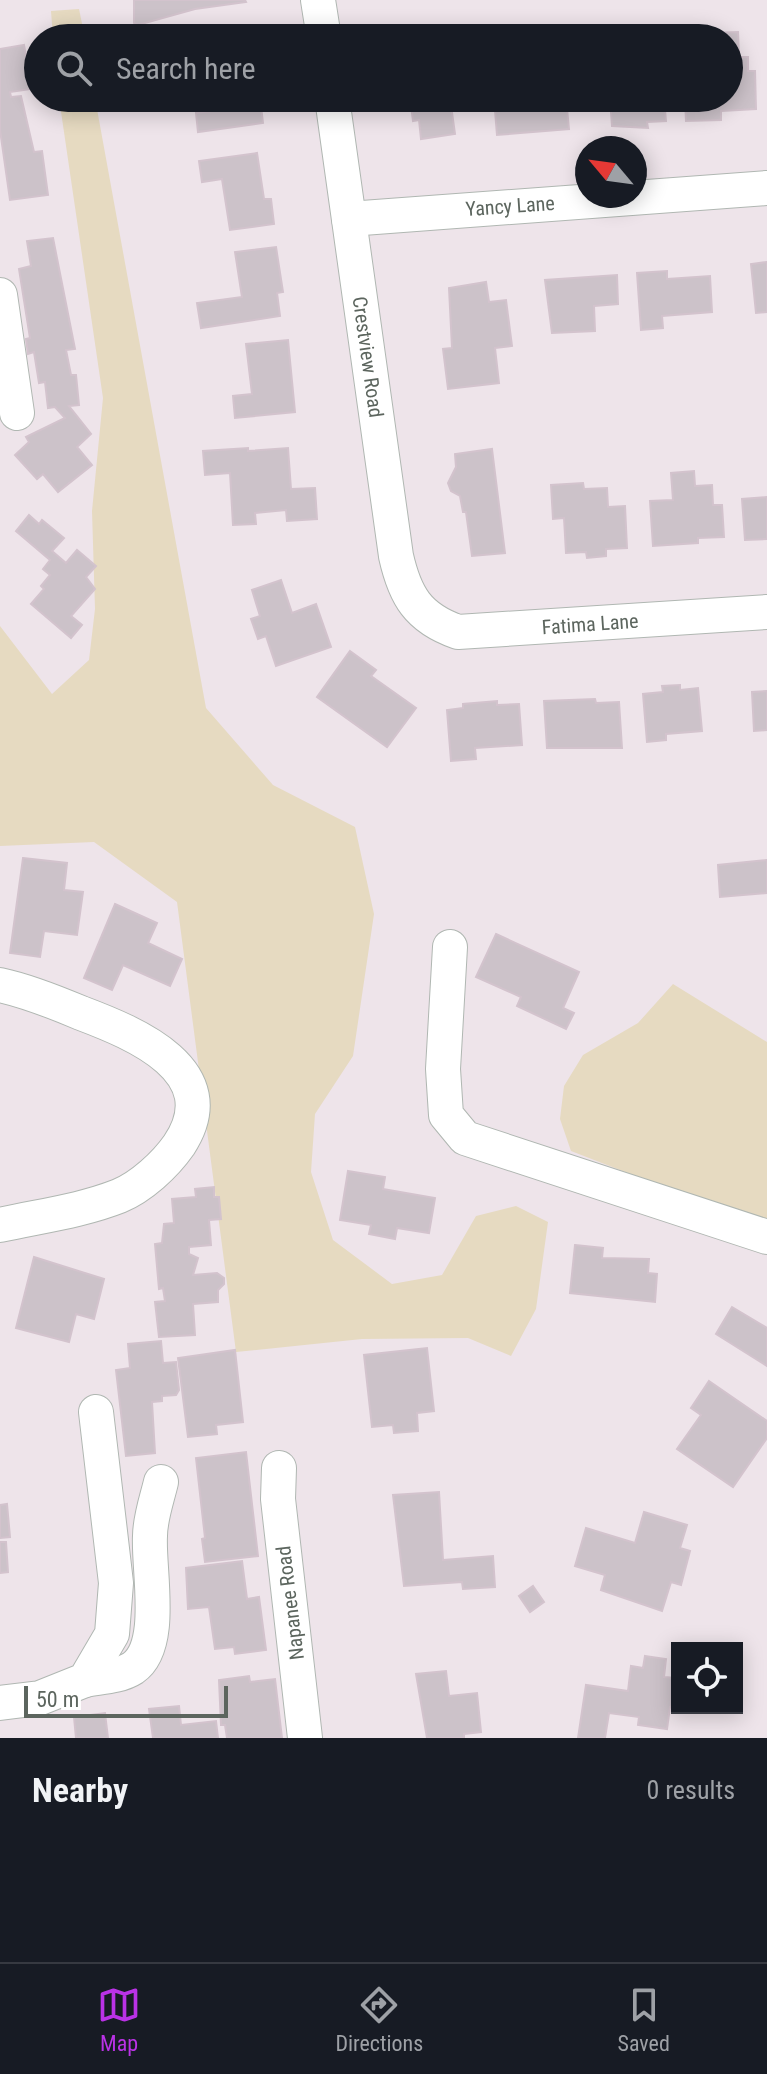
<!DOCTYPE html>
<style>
:root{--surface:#171b24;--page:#20242c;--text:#f1f3f6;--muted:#9ea1a6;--line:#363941;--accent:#ba32e6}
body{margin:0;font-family:"Roboto Condensed",sans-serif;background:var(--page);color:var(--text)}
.controls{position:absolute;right:24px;bottom:24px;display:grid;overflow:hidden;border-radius:0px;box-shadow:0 4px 20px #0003}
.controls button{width:72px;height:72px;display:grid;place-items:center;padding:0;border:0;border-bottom:2px solid var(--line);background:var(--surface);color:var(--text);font:40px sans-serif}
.compass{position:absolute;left:575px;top:136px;width:72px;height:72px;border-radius:50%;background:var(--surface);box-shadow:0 4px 20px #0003;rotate:299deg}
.scale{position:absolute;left:24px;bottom:20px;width:204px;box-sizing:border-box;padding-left:8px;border:4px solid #5c655e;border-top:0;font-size:22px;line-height:28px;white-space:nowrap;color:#5c655e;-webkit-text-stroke:6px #fff;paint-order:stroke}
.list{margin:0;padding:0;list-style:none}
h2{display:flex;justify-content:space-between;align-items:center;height:104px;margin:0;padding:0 32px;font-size:34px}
h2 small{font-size:26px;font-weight:400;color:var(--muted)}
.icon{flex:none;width:44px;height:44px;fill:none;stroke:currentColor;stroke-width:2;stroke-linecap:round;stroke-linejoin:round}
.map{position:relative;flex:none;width:767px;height:1738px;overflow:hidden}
.search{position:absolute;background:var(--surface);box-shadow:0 4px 20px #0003;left:24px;right:24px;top:24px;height:88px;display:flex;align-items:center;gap:20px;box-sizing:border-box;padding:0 28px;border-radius:44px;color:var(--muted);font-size:30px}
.sheet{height:224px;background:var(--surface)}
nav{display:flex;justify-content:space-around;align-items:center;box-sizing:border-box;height:112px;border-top:2px solid var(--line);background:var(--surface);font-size:22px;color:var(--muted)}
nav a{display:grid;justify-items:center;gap:4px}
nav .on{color:var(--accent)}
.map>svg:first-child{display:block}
</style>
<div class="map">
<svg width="767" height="1738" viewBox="0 0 767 1738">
<rect width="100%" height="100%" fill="#eee4ea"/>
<g fill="#e6dac1">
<polygon points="79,9 85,38 53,38 51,11"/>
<polygon points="59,98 95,98 206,708 273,785 355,827 374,914 353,1056 315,1114 311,1172 333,1240 392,1284 442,1275 476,1216 516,1206 548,1222 536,1309 511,1356 468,1338 362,1339 236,1352 177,902 94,842 0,846 0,626 52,694 89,660 95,609 92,511 103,398"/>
<polygon points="673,984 767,1042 767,1227 571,1151 560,1119 564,1086 583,1055 638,1023"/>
</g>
<g fill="#ccc2c9" stroke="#d3c3cd" stroke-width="2">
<polygon points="134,0 245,0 246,2 195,9 138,25 134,23"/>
<polygon points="738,32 739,57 748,57 748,71 755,71 756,109 721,111 721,120 686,121 685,98 729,98 729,38 708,38 708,33"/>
<polygon points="24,45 26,56 36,55 38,88 10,92 11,97 21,96 34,152 42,151 48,195 10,200 0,130 0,49"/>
<polygon points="211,98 260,98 263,123 198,132 196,113 213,111"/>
<polygon points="410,98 450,98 455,134 421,139 419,120 413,121"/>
<polygon points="494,98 566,98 569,129 497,135"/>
<polygon points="610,98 664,98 666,121 647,122 648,128 612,126"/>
<polygon points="257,153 264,199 271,199 274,224 230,230 222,179 202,182 199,161"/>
<polygon points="53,238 75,349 66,350 71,375 76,375 79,405 69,406 91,434 77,447 92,465 58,492 43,474 37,479 15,455 29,442 26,437 65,418 55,407 48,408 45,382 39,383 34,352 28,354 26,339 30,338 19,269 31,266 27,241"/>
<polygon points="276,247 283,292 277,293 280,316 201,328 197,303 242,297 235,252"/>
<polygon points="767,262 767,312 756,313 751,264"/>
<polygon points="667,271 667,279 710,276 712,312 662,316 663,328 641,330 637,273"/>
<polygon points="617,275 618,304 594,306 595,331 552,333 545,280"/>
<polygon points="486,282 489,302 506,300 512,346 495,348 499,383 448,389 443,349 452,348 449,288"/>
<polygon points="288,340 295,412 235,418 233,396 252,394 246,344"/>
<polygon points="248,448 248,451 288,448 291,489 315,488 317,519 287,521 286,510 255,513 256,524 233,525 230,473 205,475 203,451"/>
<polygon points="492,449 505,553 472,556 466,512 463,512 460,496 451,491 448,483 456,467 455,454"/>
<polygon points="694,471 695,486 712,485 713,505 722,505 724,537 698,538 698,543 653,546 650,501 673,500 671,473"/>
<polygon points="583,483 584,489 607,488 608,507 625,506 627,548 606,549 606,556 587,558 586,552 566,553 564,518 553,519 551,485"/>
<polygon points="767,497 767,539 745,540 742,499"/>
<polygon points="29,515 39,524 42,520 64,538 52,551 66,563 77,550 96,566 86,577 95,589 71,616 82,625 71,638 31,604 44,589 41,586 50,575 43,569 50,560 16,531"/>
<polygon points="281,580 292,613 316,604 331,647 276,666 266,636 258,639 251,619 260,616 252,590"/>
<polygon points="350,651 376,670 371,676 416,708 387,747 317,697"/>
<polygon points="680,685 680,690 698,688 702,731 666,734 666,740 647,742 643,694 663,692 662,686"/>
<polygon points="767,691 767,730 754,731 752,692"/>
<polygon points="595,699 596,703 619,702 622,748 547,748 544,701"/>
<polygon points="497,701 497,705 519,704 522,745 475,748 476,759 451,761 447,710 463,708 463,704"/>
<polygon points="23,858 67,863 64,890 83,892 77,935 44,931 40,957 10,953"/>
<polygon points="767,860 767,893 720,897 718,865"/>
<polygon points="115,904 157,923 148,943 182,959 170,986 123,965 112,990 84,978"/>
<polygon points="496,934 579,972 563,1008 574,1013 566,1029 517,1006 521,997 476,977"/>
<polygon points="348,1171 385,1177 383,1189 435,1198 429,1233 397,1228 395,1239 369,1234 371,1225 340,1220"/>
<polygon points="214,1187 214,1197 219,1197 221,1219 209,1220 211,1245 189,1247 189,1254 198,1258 193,1275 217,1273 224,1278 224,1284 218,1290 218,1302 193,1304 195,1335 159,1337 155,1302 165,1301 163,1288 159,1289 155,1244 162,1243 164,1224 174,1223 172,1199 196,1197 195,1189"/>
<polygon points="575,1245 603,1248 602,1258 649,1259 648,1273 657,1274 655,1302 570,1293"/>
<polygon points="34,1257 104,1279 94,1319 76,1314 69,1342 16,1328"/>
<polygon points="732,1307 767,1328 767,1366 716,1334"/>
<polygon points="161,1341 163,1363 176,1362 179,1390 176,1395 162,1396 162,1401 152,1402 155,1453 126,1456 116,1370 130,1368 128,1344"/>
<polygon points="427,1348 434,1411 417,1413 418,1431 394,1433 393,1425 372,1427 364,1355"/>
<polygon points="235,1350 243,1422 216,1425 217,1434 188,1437 178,1358"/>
<polygon points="709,1381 767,1421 767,1438 733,1487 677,1449 701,1415 691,1408"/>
<polygon points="246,1452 258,1556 205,1562 202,1539 205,1538 196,1458"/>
<polygon points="439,1492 443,1560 493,1556 495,1587 463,1589 462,1582 404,1586 393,1495"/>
<polygon points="7,1504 10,1537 0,1538 0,1505"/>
<polygon points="644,1512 687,1525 680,1548 690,1551 681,1585 671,1582 662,1611 601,1590 605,1575 575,1566 586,1528 635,1543"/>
<polygon points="0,1542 6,1542 8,1572 0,1573"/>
<polygon points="242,1561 247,1599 259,1597 266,1650 235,1654 234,1647 215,1649 209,1607 188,1609 186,1568"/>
<polygon points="533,1586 544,1602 530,1612 519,1596"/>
<polygon points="645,1656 666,1659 664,1677 676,1678 673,1697 677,1698 677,1708 670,1707 667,1729 638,1725 639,1717 609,1713 605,1738 578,1738 586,1685 628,1691 631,1666 643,1668"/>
<polygon points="446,1671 449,1696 477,1693 481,1732 464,1734 464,1738 427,1738 416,1674"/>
<polygon points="249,1676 250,1682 275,1679 282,1738 227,1738 225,1725 221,1725 219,1680"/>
<polygon points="179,1706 181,1725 216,1721 218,1738 153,1738 149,1709"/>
<polygon points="105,1713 108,1738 76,1738 74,1717"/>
</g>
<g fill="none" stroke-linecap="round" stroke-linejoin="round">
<defs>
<g id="minor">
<polyline points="318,0 324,38"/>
<path d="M 332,98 L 396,556 C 405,596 418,618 458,632 L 767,612"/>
<polyline points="349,219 767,188"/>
<polyline points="0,295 17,413"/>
<polyline points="450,947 443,1069 446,1115 465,1138 767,1237"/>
<path d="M 0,985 C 28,991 55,1002 81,1013 C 134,1033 228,1071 179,1145 C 165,1165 141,1187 119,1196 C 81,1211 40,1216 0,1225"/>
<polyline points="279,1468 278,1499 305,1738"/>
<path d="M 85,1680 C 100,1677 119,1677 133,1668 C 165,1646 148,1570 150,1536 C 150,1518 157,1499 161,1482"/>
<polyline points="0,1703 40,1698 85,1680 112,1634 116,1583 96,1412"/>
</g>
</defs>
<use href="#minor" stroke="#b0b7b2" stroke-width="36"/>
<use href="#minor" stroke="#fff" stroke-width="34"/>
</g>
<g text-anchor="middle" stroke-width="8" stroke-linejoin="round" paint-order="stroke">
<g font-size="20" fill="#5c655e" stroke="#fff">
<text transform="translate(510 206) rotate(-4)" y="7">Yancy Lane</text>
<text transform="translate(368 357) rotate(82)" y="7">Crestview Road</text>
<text transform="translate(590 624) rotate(-4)" y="7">Fatima Lane</text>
<text transform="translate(290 1603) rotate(-97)" y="7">Napanee Road</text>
</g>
</g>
</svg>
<div class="controls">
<button><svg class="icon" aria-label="locate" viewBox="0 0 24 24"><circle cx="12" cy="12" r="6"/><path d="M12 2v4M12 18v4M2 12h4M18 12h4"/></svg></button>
</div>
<svg class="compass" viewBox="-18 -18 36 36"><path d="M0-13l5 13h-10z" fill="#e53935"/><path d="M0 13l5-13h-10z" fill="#9ea1a6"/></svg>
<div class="scale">50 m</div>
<div class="search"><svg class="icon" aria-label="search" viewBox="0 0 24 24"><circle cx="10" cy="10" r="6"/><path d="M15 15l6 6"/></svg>Search here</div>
</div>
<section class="sheet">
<h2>Nearby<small>0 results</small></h2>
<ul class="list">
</ul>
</section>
<nav>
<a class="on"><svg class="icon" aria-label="map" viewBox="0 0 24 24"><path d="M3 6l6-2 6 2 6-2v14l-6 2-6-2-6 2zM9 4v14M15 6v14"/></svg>Map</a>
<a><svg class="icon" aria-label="directions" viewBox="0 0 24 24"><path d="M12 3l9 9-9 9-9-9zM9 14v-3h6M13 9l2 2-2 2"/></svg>Directions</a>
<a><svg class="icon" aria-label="saved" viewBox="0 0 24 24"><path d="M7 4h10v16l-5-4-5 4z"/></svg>Saved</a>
</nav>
